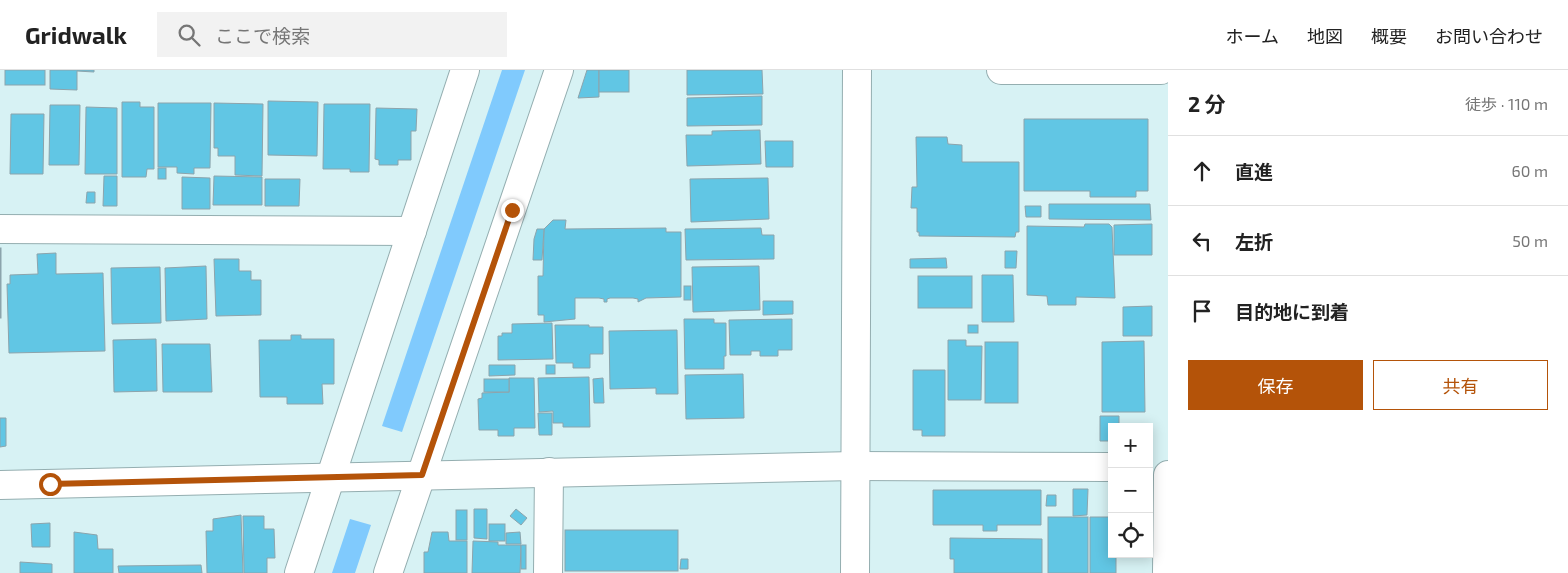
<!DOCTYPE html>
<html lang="ja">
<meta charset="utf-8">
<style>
:root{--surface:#fff;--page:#f2f2f2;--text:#222;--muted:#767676;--line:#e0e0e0;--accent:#b45309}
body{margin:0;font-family:"Exo 2","Noto Sans JP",sans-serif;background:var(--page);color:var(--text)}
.controls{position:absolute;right:15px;bottom:15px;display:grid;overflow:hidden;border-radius:0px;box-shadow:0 2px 12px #0003}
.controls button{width:45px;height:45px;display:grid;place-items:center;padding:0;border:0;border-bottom:1px solid var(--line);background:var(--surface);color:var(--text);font:25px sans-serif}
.stop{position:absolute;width:15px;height:15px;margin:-11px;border:4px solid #b45309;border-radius:50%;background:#fff}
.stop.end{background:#b45309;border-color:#fff;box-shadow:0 1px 5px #0008}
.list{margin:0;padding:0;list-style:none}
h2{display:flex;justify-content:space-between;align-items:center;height:65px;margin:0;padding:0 20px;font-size:21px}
h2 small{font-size:16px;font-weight:400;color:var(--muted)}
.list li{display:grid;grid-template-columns:32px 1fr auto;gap:15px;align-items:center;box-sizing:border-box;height:70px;padding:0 20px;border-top:1px solid var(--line)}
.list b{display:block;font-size:19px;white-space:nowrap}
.list em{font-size:16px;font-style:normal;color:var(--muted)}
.actions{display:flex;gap:10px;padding:15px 20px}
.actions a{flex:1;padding:11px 0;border:1px solid var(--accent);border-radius:0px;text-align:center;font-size:18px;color:var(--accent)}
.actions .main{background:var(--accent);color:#fff}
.icon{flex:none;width:28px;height:28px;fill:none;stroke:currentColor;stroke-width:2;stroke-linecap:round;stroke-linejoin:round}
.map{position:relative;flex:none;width:1168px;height:503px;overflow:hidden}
header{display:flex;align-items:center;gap:30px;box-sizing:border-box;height:70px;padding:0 25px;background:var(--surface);border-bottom:1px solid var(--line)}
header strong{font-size:24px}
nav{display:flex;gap:28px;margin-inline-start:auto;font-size:18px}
.search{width:350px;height:45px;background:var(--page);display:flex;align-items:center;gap:12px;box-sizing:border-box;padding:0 18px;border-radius:0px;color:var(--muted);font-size:19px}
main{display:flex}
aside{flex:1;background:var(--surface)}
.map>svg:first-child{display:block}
</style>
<header>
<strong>Gridwalk</strong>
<div class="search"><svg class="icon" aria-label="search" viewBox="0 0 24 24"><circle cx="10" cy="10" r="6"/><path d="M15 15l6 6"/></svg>ここで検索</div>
<nav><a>ホーム</a><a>地図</a><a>概要</a><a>お問い合わせ</a></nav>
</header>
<main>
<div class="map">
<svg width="1168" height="503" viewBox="0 0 1168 503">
<rect width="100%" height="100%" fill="#d7f2f4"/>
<g fill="#80cafd">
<polygon points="502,0 525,0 402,362 382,356"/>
<polygon points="350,449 371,455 355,503 332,503"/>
</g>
<g fill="#61c6e4" stroke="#8ca4ac">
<rect x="5" y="0" width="40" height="15"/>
<polygon points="50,0 94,0 94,2 77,1 77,20 50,19"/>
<polygon points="587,0 599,0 599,27 578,28"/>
<rect x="599" y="0" width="30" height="22"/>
<polygon points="687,0 762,0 763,24 687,25"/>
<polygon points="762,26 762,55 687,56 687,28"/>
<polygon points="268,31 318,32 317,86 268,85"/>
<polygon points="122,32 140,32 140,37 154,37 154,99 147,99 146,107 122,107"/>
<polygon points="158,33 211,33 210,98 194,98 194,104 177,103 177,97 158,97"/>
<polygon points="214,33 263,34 262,106 235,105 235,86 218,86 218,78 214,78"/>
<polygon points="324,34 370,34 369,102 350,102 350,99 323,99"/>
<polygon points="50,35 80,35 79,95 49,95"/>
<polygon points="86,37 117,38 117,104 85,104"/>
<polygon points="376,38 417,39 416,61 411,61 411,90 398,90 398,95 379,95 379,90 375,89"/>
<polygon points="11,44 44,44 43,104 10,104"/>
<polygon points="1024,49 1148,49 1148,121 1136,121 1136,127 1090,127 1090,121 1024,121"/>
<polygon points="760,60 761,94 687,96 686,65 712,65 712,61"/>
<polygon points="916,67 947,67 948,74 962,75 962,92 1019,92 1019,162 1016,162 1015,167 919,166 919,162 917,162 917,138 911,138 912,117 917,117"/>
<polygon points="765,71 793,71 793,97 766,97"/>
<rect x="158" y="98" width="8" height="11"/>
<polygon points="104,106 117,106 117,136 103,136"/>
<polygon points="214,106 262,107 262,135 213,135"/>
<polygon points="182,107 210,108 210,139 182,139"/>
<polygon points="768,108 769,149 691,152 690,109"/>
<polygon points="265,109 300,109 299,136 265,136"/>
<polygon points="87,122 95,122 95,133 86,133"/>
<polygon points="1049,134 1150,134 1151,150 1049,149"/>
<polygon points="1025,136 1041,136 1041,147 1026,147"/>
<polygon points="553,150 566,150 565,159 666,158 666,162 681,162 681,227 646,228 638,232 638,229 633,228 610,228 607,229 607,232 604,232 604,229 599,228 575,228 575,249 544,252 544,245 538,245 538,206 543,206 544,159"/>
<polygon points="1085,154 1109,154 1112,157 1115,228 1076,227 1076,235 1048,235 1047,226 1027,225 1027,156 1084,157"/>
<polygon points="1152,154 1152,185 1114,185 1114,155"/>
<polygon points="761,158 762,165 774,165 774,189 686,190 685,159"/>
<polygon points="537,159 544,159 542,190 533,190 534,169"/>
<rect x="0" y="178" width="1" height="70"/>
<polygon points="1005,181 1017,181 1016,198 1005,198"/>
<polygon points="56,183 56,204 103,203 105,281 9,283 7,214 10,214 10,205 38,204 37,184"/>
<polygon points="946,188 947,198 910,198 910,189"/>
<polygon points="214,189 239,189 239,201 251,201 251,210 261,210 261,245 216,246"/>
<polygon points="206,196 207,249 166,251 165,198"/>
<polygon points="759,196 760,240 693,242 692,197"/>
<polygon points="160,197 161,253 112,254 111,198"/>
<polygon points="982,205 1013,205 1014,252 982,252"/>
<rect x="918" y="206" width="54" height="32"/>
<rect x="684" y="216" width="7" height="14"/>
<polygon points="763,231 793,231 793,244 763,245"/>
<polygon points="1152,236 1152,266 1123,266 1123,237"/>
<polygon points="684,249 714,249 714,253 726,253 726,286 724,286 724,299 685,299"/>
<polygon points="792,249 792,280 778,280 778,286 760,286 760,281 751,281 751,285 730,285 729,250"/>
<polygon points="552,253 553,289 498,290 498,266 502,266 502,263 512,263 512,254"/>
<polygon points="555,255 589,255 589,257 603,257 603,284 590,284 590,298 573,298 573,293 556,293"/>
<rect x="968" y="255" width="10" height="8"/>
<polygon points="677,260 678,324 656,324 656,318 610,319 609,261"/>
<polygon points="291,265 301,265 301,269 334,269 334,314 322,314 323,334 287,334 287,327 260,327 259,270 291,270"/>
<polygon points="156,269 157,321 114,322 113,270"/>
<polygon points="948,270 966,270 966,276 982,276 981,330 948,330"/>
<polygon points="1144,271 1145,342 1102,342 1102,272"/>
<rect x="985" y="272" width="33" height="61"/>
<polygon points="162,274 210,274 212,322 163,322"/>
<polygon points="489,295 515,295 515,305 489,306"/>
<rect x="546" y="295" width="9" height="9"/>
<polygon points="913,300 945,300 945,366 922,366 922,360 913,360"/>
<polygon points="743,304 744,348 686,349 685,305"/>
<polygon points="589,307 590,357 563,357 563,353 553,353 553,341 539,342 538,308"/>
<polygon points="509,308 534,308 535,358 514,358 514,366 498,366 498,360 479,360 478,329 482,328 482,323 509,322"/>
<polygon points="603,308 604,333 594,333 593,309"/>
<rect x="484" y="309" width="25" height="13"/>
<polygon points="538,343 552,343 552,365 539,365"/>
<polygon points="1100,346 1119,346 1119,357 1112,357 1112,371 1100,371"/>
<polygon points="0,348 6,348 6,376 0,377"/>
<polygon points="1073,419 1088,419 1087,445 1073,446"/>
<polygon points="933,420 1041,420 1041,455 997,455 997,461 983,461 983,455 933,455"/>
<polygon points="1047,425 1056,425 1056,436 1046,436"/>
<polygon points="474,439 487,439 487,469 474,468"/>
<polygon points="516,439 527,448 521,455 510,446"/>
<rect x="456" y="440" width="11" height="30"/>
<polygon points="241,445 243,503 207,503 206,461 213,461 213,449"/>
<polygon points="243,446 264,446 264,459 274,459 275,488 267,488 267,503 244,503"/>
<rect x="1048" y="447" width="40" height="56"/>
<polygon points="1090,447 1112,447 1112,484 1116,484 1116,503 1090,503"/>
<polygon points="50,453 50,477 32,477 31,454"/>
<rect x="489" y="454" width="16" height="17"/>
<rect x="565" y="460" width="113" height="41"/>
<polygon points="74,462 97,465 98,479 113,479 113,503 74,503"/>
<polygon points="432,462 448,462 449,471 467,471 467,503 424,503 424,482 428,482"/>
<polygon points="520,462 521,474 506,474 506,463"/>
<polygon points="950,468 1042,469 1042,503 954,503 954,489 950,489"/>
<polygon points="473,471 498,472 498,475 521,475 520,503 472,503"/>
<rect x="521" y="475" width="5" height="24"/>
<polygon points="681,489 688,489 688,499 680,499"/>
<polygon points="20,492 52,494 52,503 20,503"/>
<polygon points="201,495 202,503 119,503 118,496"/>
</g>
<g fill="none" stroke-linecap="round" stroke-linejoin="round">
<defs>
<g id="minor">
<polyline points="1001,0 1161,0"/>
<polyline points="0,159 412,161"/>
<polyline points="855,396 1112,397"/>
<polyline points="299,503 465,0"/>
<polyline points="388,503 559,0"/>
<polyline points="548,503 549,402"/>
<polyline points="1167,503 1168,405"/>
</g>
<g id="tertiary">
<polyline points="0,415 855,396"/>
<polyline points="855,503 857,0"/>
</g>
</defs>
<use href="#minor" stroke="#94aeb0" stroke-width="30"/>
<use href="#tertiary" stroke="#94aeb0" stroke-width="30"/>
<use href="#minor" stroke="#fff" stroke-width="28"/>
<use href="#tertiary" stroke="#fff" stroke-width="28"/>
</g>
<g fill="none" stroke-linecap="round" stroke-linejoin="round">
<polyline stroke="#b45309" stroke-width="6" points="50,414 422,405 512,140"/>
</g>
</svg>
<div class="controls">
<button>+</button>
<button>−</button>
<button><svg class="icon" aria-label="locate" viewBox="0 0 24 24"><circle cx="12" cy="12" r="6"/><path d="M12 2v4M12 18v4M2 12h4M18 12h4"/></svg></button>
</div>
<div class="stop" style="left:50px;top:414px"></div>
<div class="stop end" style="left:512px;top:140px"></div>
</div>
<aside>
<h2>2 分<small>徒歩 · 110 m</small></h2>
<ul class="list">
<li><svg class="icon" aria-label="ahead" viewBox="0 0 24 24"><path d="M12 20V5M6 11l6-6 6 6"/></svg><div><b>直進</b></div><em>60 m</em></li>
<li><svg class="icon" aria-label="left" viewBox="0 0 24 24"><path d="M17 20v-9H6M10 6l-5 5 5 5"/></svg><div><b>左折</b></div><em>50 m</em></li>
<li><svg class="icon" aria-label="arrive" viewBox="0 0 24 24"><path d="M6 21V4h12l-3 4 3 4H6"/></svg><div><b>目的地に到着</b></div></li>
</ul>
<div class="actions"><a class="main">保存</a><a>共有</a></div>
</aside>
</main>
